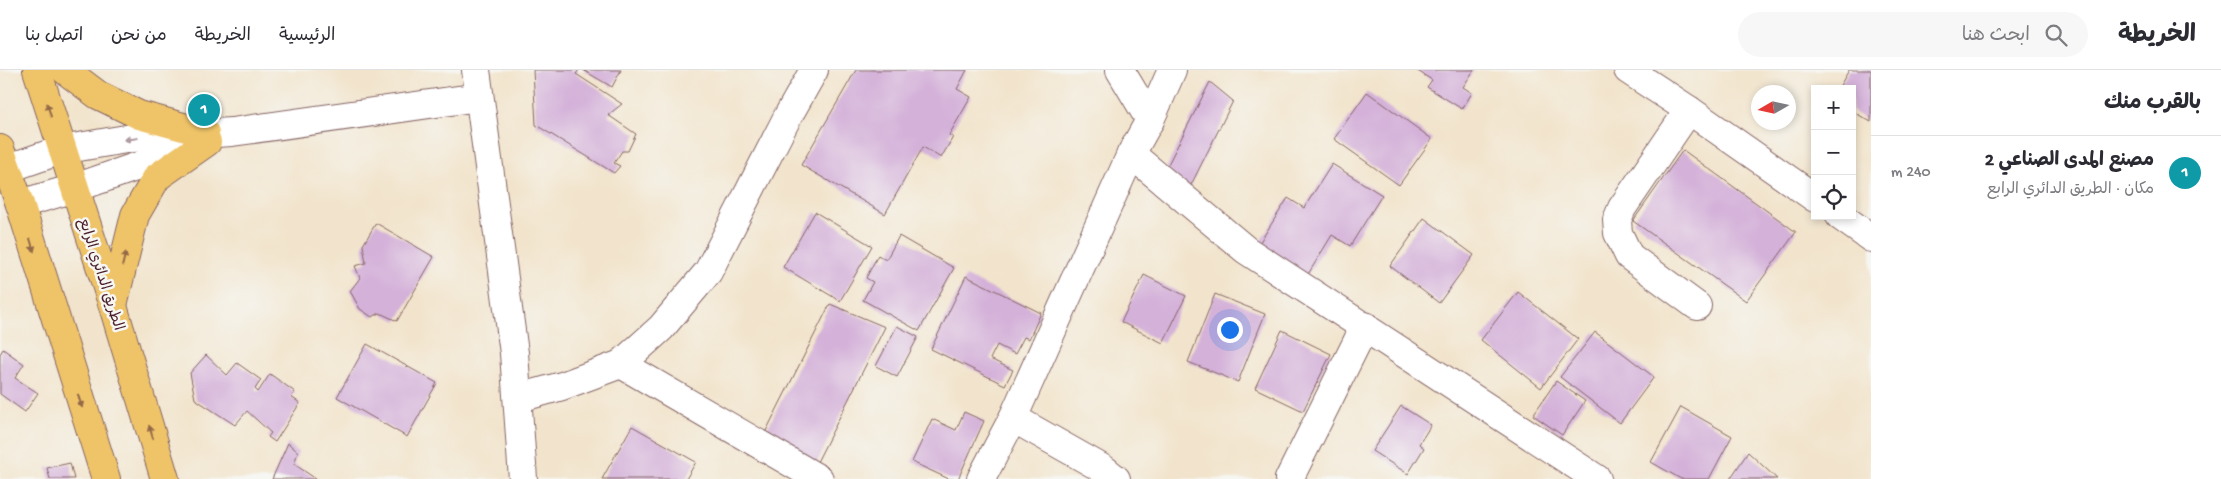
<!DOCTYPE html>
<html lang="ar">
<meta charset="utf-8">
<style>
:root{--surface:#fff;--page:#f7f7f7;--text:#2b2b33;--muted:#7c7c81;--line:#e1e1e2;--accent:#111827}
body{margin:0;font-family:"Gochi Hand","Playpen Sans Arabic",sans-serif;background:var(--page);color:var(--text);direction:rtl}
.controls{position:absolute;right:15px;top:15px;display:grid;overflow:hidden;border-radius:0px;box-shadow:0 2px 8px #0003}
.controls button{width:45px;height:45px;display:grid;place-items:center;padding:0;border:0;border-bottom:1px solid var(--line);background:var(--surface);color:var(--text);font:25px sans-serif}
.compass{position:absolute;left:1751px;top:15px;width:45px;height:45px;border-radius:50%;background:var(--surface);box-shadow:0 2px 8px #0003;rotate:261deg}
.you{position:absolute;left:1229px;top:259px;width:18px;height:18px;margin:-12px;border:4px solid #fff;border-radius:50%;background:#1a73e8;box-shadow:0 0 0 8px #1a73e833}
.badge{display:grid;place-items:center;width:32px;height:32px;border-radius:50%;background:var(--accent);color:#fff;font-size:16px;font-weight:700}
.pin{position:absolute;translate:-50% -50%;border:2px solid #fff;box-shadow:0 1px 5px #0006}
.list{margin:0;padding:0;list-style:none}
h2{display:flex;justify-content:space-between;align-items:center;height:65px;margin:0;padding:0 20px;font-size:21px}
h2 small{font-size:16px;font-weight:400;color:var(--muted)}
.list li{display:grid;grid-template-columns:32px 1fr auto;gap:15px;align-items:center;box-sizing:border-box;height:75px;padding:0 20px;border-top:1px solid var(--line)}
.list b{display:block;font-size:19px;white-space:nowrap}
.list p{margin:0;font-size:16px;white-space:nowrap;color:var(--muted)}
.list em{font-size:16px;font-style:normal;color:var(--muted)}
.icon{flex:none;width:28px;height:28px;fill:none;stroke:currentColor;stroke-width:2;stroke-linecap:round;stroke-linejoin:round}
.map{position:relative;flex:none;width:1871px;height:409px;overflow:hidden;direction:ltr}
header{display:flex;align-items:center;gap:30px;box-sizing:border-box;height:70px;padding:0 25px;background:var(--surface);border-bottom:1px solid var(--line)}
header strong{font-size:24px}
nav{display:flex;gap:28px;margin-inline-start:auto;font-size:18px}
.search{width:350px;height:45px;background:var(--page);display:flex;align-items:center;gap:12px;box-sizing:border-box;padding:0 18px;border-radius:28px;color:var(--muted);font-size:19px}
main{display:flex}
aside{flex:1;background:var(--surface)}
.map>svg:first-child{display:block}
</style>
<header>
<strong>الخريطة</strong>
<div class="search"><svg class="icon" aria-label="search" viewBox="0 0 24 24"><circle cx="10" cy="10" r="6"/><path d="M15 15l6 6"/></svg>ابحث هنا</div>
<nav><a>الرئيسية</a><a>الخريطة</a><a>من نحن</a><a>اتصل بنا</a></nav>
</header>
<main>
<aside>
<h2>بالقرب منك<small></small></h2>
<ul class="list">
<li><span class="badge" style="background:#0f9aa8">1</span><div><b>مصنع المدى الصناعي 2</b><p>مكان · الطريق الدائري الرابع</p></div><em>240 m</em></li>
</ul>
</aside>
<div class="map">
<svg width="1871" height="409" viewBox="0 0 1871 409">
<rect width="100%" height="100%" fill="#f6f6f2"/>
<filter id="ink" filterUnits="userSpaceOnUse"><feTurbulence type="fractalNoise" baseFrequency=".02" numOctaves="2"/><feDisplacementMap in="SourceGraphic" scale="10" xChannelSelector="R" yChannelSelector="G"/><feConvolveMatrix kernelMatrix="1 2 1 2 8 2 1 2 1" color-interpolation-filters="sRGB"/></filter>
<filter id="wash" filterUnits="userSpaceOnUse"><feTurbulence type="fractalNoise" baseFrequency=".0096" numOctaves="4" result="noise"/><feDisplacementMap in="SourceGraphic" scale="20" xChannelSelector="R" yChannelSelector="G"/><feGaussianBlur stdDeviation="1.12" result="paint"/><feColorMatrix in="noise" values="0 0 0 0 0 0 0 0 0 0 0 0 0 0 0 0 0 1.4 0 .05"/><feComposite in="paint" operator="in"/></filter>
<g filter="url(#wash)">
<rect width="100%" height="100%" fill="#f2e4cc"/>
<g id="blocks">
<g fill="#d4b1d9">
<polygon points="533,0 579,0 576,4 622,34 608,45 636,64 628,81 622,81 614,93 620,96 614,103 536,55"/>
<polygon points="583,0 621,0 612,17"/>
<polygon points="856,0 967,0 957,19 971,27 949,65 953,67 941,88 923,77 885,144 801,95"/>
<polygon points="1416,0 1474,0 1463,17 1472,23 1462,39 1427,17 1432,10"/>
<polygon points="1849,0 1871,0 1871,52 1852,41 1852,19 1838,19"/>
<polygon points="1210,12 1233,31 1185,127 1161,108"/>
<polygon points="1367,22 1432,69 1399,115 1334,69"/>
<polygon points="1683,80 1796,162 1746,231 1633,151"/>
<polygon points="1332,94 1382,125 1350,176 1332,165 1307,206 1258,175 1288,128 1304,138"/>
<polygon points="815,142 872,176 840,231 783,197"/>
<polygon points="1424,148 1474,185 1439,233 1390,196"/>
<polygon points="376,153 434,187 397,251 380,243 372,247 360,239 350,221 360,208 355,196 366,193 363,175"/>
<polygon points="899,166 954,198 919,261 863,230 873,212 866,208 878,185 886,190"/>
<polygon points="1144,205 1186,226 1163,273 1121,252"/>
<polygon points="966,206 1041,243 1029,269 1024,267 1015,284 997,275 990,289 1013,300 1005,315 931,279"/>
<polygon points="1518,222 1578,269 1541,318 1481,270"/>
<polygon points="1215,224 1265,244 1238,312 1188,292"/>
<polygon points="830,234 885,257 816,394 763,367"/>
<polygon points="897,256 918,267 897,307 876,296"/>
<polygon points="1282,260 1331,284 1303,341 1255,318"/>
<polygon points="1595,262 1654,307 1620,353 1560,307"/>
<polygon points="367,274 437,313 407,367 337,327"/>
<polygon points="3,279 24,294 15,308 38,323 25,342 0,324 0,284"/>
<polygon points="206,285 227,305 237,293 261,310 255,319 258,322 270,304 295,322 291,327 300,333 275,372 268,367 271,363 247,341 235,355 195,329 190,303"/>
<polygon points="1556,311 1585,331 1562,365 1533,345"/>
<polygon points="1401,336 1431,355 1419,374 1424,378 1408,404 1372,381"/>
<polygon points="1681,337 1732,366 1709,409 1681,409 1651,392"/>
<polygon points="964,342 984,351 958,409 949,409 912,392 932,349 956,360"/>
<polygon points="632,356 696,392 686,409 602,409"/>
<polygon points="288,373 298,382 294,394 316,409 272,409"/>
<polygon points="1748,382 1777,409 1730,409"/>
<polygon points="70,393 74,409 50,409 47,398"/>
</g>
</g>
</g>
<g filter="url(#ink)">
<use href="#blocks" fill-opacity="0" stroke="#856463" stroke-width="1"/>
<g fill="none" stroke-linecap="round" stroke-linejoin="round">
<defs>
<g id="minor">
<polyline points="476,0 514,283 523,409"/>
<polyline points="1120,0 1150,50"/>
<polyline points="1628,0 1689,40 1815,128"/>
<polyline points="1689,40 1622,138 1617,150 1618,163 1629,186 1697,236"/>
<polyline points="1131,84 1246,180 1597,409"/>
<polyline points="6,99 61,80 132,68 232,62 479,27"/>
<polyline points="20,134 75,118 193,77"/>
<polyline points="1840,146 1871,168"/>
<polyline points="621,294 819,409"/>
<polyline points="519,328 562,316 621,294 661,258 708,202 788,46 814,0"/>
<polyline points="1013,348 1105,400 1116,409"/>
<polyline points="981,409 1013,348 1131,84 1150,50 1172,0"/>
<polyline points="1289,409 1365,256"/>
</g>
<g id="major">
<polyline points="37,0 113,236 165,409"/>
<polyline points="65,0 98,25 139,45 205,63"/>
<polyline points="0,79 20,134 106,409"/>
<polyline points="113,235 135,145 157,107 207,72"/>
</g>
</defs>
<use href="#minor" stroke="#856463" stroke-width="30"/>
<use href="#major" stroke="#856463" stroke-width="30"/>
<use href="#minor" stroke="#fff" stroke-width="28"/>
<use href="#major" stroke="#efc469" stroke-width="28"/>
</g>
<defs><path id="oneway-solid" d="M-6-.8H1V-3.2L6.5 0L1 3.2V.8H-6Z" transform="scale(1.25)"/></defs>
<g fill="#946947">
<use href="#oneway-solid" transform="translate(49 40) rotate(-107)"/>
<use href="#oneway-solid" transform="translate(32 175) rotate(73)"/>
<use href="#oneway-solid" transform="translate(124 189) rotate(-76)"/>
<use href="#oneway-solid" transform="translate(80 331) rotate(72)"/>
<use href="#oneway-solid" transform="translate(151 362) rotate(-107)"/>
</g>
<use fill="#ae9aa0" href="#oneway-solid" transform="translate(131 69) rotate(173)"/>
</g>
<g text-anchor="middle" stroke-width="5" stroke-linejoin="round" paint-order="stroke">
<g font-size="15" fill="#4a1f2b" stroke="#f6f6f2">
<text transform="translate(102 204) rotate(72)" y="5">الطريق الدائري الرابع</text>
</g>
</g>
</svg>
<div class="controls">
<button>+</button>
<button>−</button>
<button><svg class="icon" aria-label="locate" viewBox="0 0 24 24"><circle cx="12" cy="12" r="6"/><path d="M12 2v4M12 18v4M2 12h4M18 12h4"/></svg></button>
</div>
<svg class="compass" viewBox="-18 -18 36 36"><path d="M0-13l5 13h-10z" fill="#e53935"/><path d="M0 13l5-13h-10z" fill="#7c7c81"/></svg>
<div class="you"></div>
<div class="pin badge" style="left:204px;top:40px;background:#0f9aa8">1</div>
</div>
</main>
